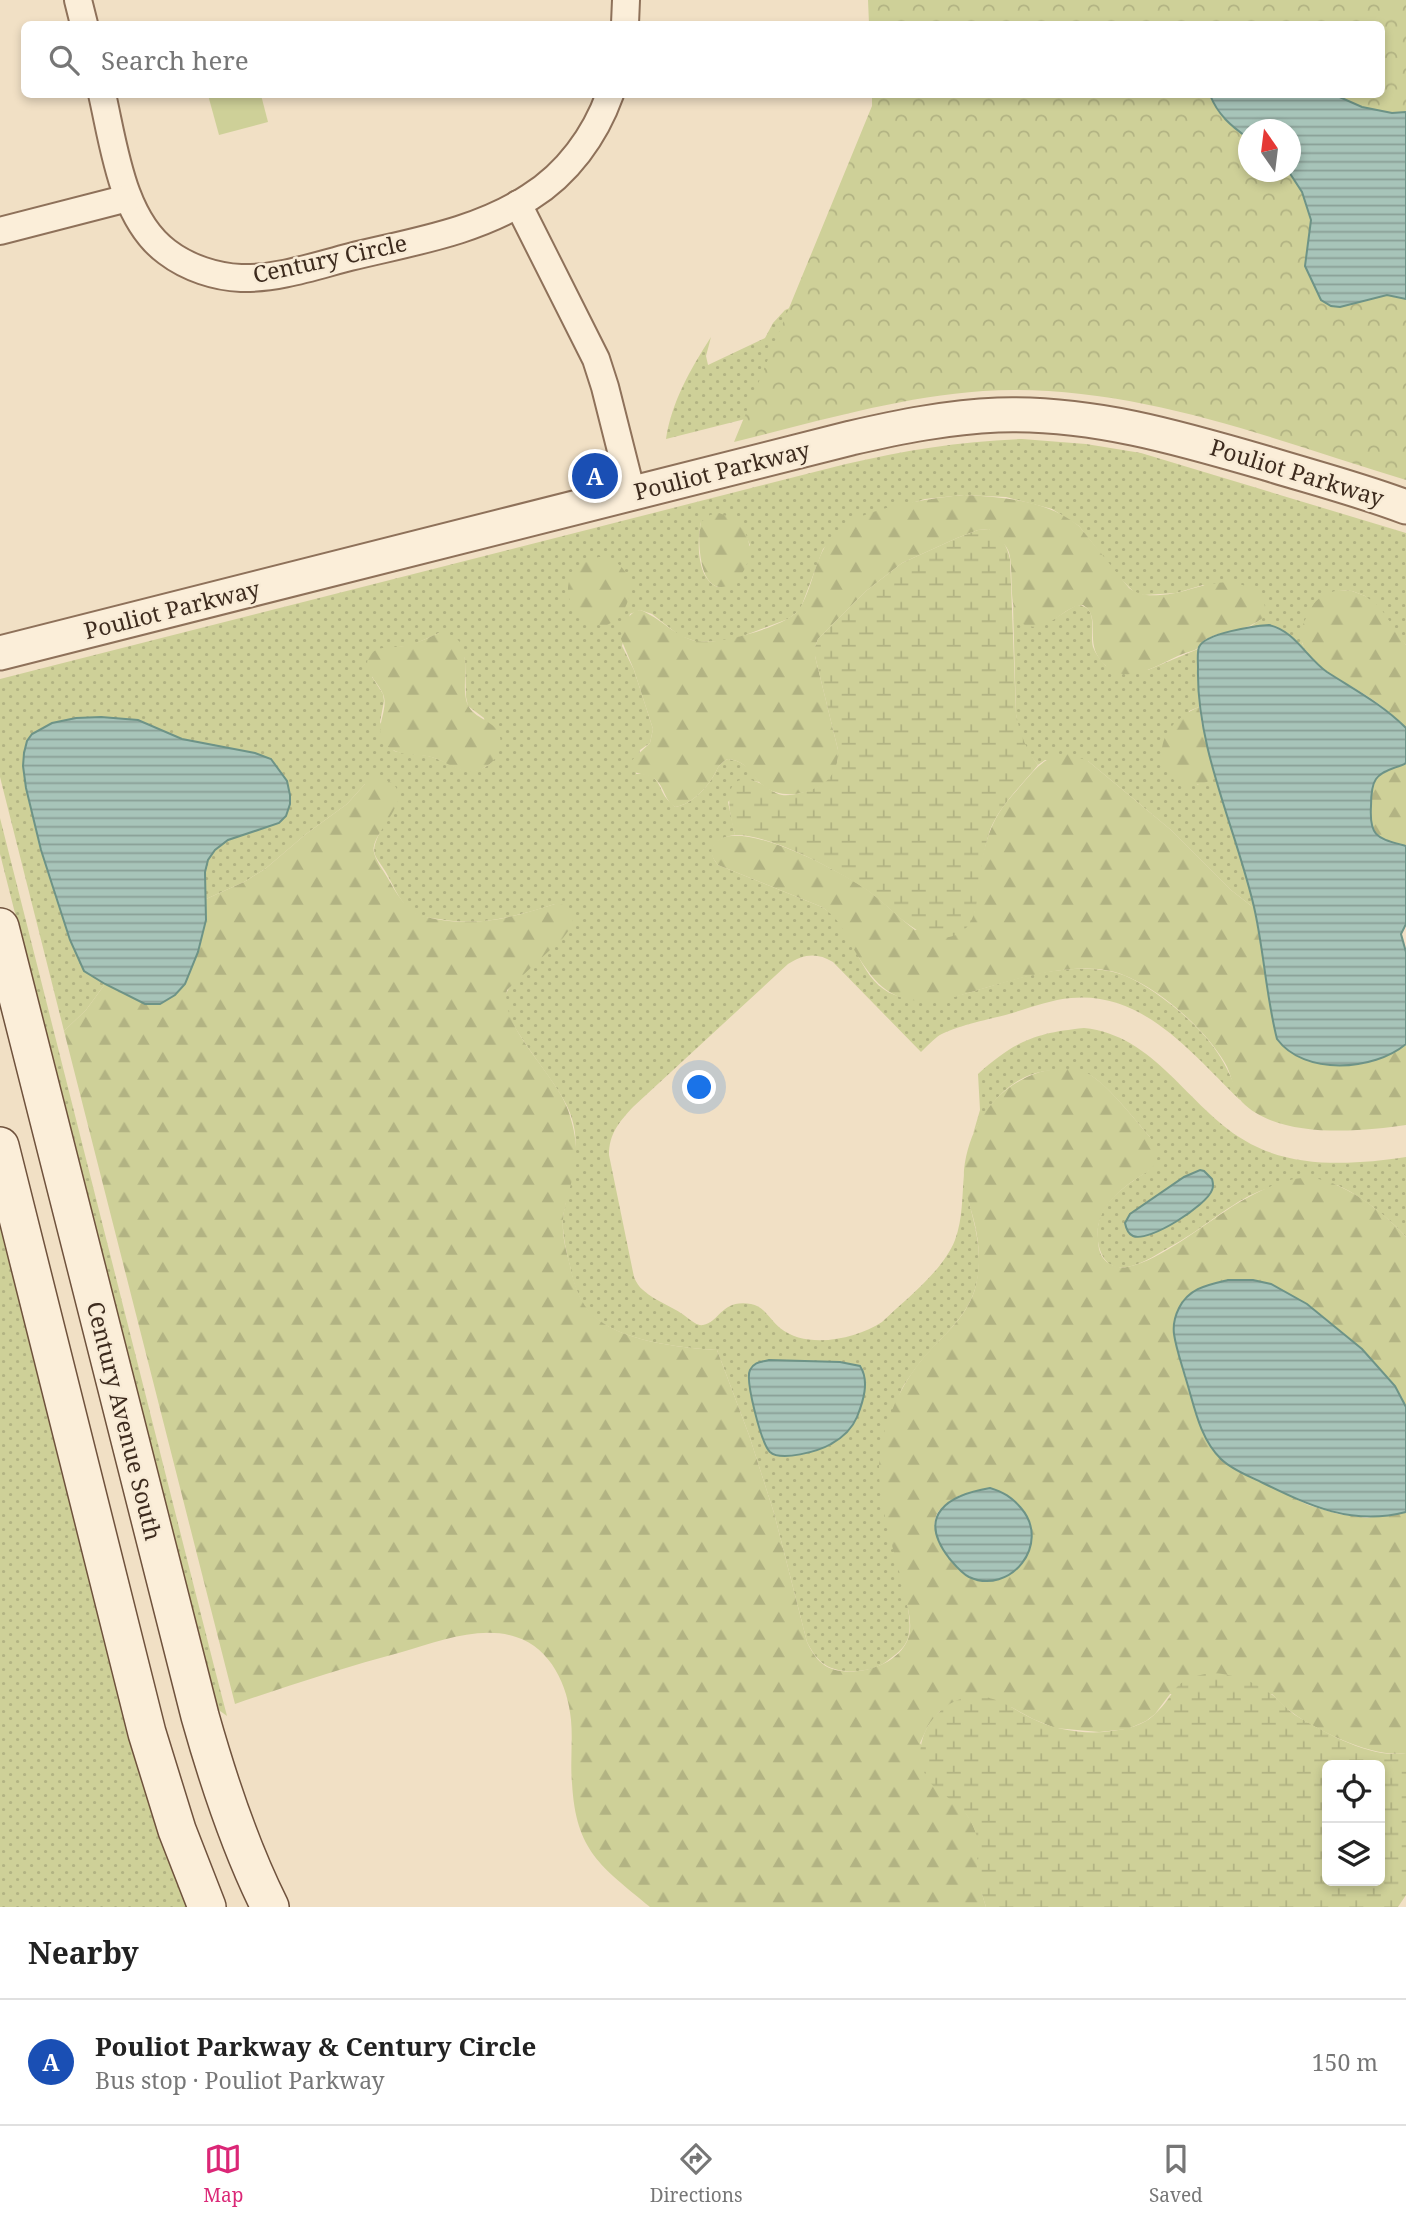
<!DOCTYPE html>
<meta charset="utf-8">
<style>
:root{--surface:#fff;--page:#f6f6f6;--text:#222;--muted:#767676;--line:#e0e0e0;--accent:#db2777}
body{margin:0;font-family:"Noto Serif",serif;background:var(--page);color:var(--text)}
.controls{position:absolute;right:21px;bottom:21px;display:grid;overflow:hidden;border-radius:10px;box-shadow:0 4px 10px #0003}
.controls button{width:63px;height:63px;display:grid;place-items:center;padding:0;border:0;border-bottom:2px solid var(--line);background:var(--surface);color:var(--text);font:35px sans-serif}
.compass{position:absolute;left:1238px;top:119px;width:63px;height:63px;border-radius:50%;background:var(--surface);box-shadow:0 4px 10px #0003;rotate:346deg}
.you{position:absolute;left:700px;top:1088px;width:24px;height:24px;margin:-18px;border:5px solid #fff;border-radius:50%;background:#1a73e8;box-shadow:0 0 0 10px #1a73e833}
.badge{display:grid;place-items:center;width:46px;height:46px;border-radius:50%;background:var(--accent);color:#fff;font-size:23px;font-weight:700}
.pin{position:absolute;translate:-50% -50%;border:4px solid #fff;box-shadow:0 2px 7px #0006}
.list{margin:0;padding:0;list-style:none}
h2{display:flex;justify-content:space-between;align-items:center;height:91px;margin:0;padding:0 28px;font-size:30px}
h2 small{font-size:23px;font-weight:400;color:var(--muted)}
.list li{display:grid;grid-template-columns:46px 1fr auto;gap:21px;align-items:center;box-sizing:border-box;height:126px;padding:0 28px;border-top:2px solid var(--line)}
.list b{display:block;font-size:26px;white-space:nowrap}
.list p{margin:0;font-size:23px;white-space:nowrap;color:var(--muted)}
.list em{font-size:23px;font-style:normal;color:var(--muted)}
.icon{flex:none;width:38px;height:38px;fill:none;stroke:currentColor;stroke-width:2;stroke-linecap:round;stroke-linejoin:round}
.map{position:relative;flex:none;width:1406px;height:1907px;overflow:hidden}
.search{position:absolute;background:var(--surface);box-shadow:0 4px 10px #0003;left:21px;right:21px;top:21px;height:77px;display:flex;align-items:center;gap:18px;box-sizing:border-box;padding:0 24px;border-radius:10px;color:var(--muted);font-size:26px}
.sheet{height:217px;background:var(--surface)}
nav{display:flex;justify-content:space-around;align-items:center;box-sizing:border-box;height:98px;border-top:2px solid var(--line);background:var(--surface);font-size:19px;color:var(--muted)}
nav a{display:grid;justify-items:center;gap:4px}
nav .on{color:var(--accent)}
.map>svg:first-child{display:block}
</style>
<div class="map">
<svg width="1406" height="1907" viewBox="0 0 1406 1907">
<defs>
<pattern id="grass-dots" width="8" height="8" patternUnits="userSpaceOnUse" patternTransform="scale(1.75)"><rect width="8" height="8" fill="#ced098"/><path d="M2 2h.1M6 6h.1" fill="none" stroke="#b2b383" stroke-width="1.8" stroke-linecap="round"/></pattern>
<pattern id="forest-firs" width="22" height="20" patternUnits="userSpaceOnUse" patternTransform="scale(1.75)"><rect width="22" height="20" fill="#ced098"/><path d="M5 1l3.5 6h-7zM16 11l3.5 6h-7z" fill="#b2b383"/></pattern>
<pattern id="wetland-marsh" width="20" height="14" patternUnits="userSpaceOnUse" patternTransform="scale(1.75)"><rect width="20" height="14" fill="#ced098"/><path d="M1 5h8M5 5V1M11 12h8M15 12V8" fill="none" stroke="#b2b383"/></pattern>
<pattern id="park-crowns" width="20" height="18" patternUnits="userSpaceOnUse" patternTransform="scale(1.75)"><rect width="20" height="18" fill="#ced098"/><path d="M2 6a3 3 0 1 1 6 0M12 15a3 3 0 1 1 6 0" fill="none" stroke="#b2b383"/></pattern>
<pattern id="water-rules" width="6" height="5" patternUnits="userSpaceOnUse" patternTransform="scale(1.75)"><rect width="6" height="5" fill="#a7c4b9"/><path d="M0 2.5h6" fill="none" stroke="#899f96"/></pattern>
</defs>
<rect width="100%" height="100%" fill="#f1e0c5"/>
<g fill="url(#grass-dots)" fill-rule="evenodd">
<path d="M 804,302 L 860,390 L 666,439 C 672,401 690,370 711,337 L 706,356 L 708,365 L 765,338 L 773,323 L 785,310 Z"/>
<path d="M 1022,439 L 1086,444 L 1141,453 L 1406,533 L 1406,645 L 1365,596 L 1352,591 L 1339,590 L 1302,643 L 1307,652 C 1288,632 1277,622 1248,628 L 1260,620 L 1203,585 L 1176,593 L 1144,595 L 1135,593 L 1118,576 L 1079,526 L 1052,509 L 1006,497 L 964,495 L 925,499 L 855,520 L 823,549 L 800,610 L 788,619 L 743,636 L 723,641 L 698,642 L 680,636 L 652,614 L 640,610 L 630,614 L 622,646 L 634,670 L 653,729 L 650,743 L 640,750 L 636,774 C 654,773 657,779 663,793 C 665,798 671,803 675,807 C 689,805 703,792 711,780 C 717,772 717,764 728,759 C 744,761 751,770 759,782 L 748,780 L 728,802 L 735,835 C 717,837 704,849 718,865 L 822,907 C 826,910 831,913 835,916 C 856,939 861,983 895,995 C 928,1007 956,996 988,987 C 1026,975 1069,964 1109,971 C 1131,975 1152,990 1169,1003 C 1206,1032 1225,1056 1240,1100 C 1193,1055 1144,991 1071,998 C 1050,1000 1029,1008 1009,1014 C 990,1019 951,1027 937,1037 C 931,1042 926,1047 921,1052 L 833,962 C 817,952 803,954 788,964 L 633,1107 C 619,1122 609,1134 609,1155 L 634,1277 C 636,1282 639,1287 643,1290 C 656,1302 675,1307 689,1319 C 693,1322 698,1326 703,1325 C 720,1322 721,1299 751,1304 C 764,1306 770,1320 780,1328 C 807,1350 856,1339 882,1322 C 906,1299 943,1271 955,1240 C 963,1219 962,1195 964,1174 C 967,1204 980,1232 979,1263 C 978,1315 942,1332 915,1369 C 909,1378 901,1387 899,1397 C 895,1421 891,1446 888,1471 C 886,1481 882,1493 883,1502 C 887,1534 917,1612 908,1638 C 905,1647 898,1653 891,1658 C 879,1669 862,1672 847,1671 C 826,1670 816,1660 807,1642 L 774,1513 L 749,1435 L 717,1350 C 681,1348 618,1341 591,1314 C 579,1302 573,1282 570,1266 C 566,1250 562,1234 563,1218 C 568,1177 587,1146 566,1104 C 552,1076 510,1030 505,1004 C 504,993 509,988 515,981 L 555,904 C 517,916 480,927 439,919 C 433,918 425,918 418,915 C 403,908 396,891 389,878 C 377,854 367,858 381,830 L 365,784 L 347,804 L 306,834 L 265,869 L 244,882 L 206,899 C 206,890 204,880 205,872 C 210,829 263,839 286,816 L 271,759 L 255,753 L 182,739 L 138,720 L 43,727 L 32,734 L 27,741 L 70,940 L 85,971 L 105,984 L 86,1010 L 64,1031 L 0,777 L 0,679 L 846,464 C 906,450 961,441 1022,439 ZM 701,522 L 737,524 L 747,538 L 750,545 L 718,587 C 696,579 697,540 701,522 ZM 439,633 L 465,658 L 466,697 L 468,706 L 484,718 L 491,763 C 466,782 452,761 428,756 C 416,754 405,754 394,751 L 380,722 L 384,701 L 383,694 L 372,677 L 399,647 L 410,646 Z"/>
<path d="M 1077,605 C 1100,606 1089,633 1093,647 C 1096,655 1101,660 1106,666 L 1148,670 L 1198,649 L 1199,707 L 1189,711 L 1197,785 L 1217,776 L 1246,873 L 1254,908 L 1231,890 L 1171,830 L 1088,761 L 1045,760 L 1038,765 L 1027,751 L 1019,734 L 1016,714 L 1013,606 L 1018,617 L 1029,626 C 1051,625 1059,614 1077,605 Z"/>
<polygon points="0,818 215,1670 227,1716 216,1708 0,854"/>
<path d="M 1084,1028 C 1155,1035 1188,1107 1244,1140 C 1291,1169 1353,1165 1406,1157 L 1406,1237 C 1392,1220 1346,1182 1323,1182 C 1313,1181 1302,1184 1292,1186 C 1282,1187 1270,1187 1260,1191 C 1230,1203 1204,1228 1175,1244 C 1160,1252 1144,1264 1127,1267 C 1098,1273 1092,1232 1102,1213 C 1111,1194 1132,1182 1149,1170 L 1150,1137 C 1134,1119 1110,1087 1090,1075 C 1085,1072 1076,1072 1069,1071 C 1022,1065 993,1095 973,1134 L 980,1110 L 978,1074 C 1015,1041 1035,1033 1084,1028 Z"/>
<polygon points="0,1217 189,1907 0,1907"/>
</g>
<g fill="url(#forest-firs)" fill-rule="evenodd">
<path d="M 964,495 C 1003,497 1047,500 1079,526 L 1129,588 C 1139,595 1148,596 1160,595 C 1192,594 1226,569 1255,592 C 1263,598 1267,607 1265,616 C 1244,634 1227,628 1206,639 C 1201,642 1200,647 1195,650 C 1190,652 1184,653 1180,655 C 1153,667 1121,690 1099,658 C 1086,640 1101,616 1083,605 C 1065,605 1051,631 1028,626 C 1004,621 1016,567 1008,550 C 1004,542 995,535 989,529 L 978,530 L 957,538 L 902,563 L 866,591 L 818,639 L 815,647 L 815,656 L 838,750 C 839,766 834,779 819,787 C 799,797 774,798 758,781 C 748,769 744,761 728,759 C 717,764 717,772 711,780 C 703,792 689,805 675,807 C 664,800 665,787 655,779 C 645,772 631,777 630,762 L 650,743 L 653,729 L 634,670 L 621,639 L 624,621 L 635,611 L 640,610 C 661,618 674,636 696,641 C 715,646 791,626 800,608 C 816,581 814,550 841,528 C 866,507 932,498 964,495 Z"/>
<path d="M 719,513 C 790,539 717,628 702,565 C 699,551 698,535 701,522 L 710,515 Z"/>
<path d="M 599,557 C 640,561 638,612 605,626 C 563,621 551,569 599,557 Z"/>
<path d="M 1339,590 L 1352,591 L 1365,596 L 1379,606 L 1406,645 L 1406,728 C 1393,715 1379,703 1364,694 C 1343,680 1310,668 1302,642 C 1299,633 1303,624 1307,616 C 1313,600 1323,594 1339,590 Z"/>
<path d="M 439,633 C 482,635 456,686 469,707 C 477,722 508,722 499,751 C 497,758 491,764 485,767 C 466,780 450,762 431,757 C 419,754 406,756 395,751 C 365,737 391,713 383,694 C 378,682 357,665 373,652 C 378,647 387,648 394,647 C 410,647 423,640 439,633 Z"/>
<path d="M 1199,707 L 1202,726 L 1217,776 C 1166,812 1132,735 1199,707 Z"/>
<path d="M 1066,753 L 1088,761 L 1171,830 L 1231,890 L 1254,908 L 1277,1039 C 1287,1046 1299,1056 1310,1061 C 1340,1072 1382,1064 1406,1044 L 1406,1125 C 1360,1132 1278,1139 1242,1102 C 1233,1093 1232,1074 1225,1063 C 1204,1027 1152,981 1111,971 C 1062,960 991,987 944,1000 C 893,1006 876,988 852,946 C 842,928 839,919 822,907 L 718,865 C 713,859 709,852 713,846 C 732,811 847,875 869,891 C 885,903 899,918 915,930 L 974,913 C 979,880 981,842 999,813 C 1005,802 1015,793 1023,783 C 1036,768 1045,757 1066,753 Z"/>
<path d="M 1406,763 L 1406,846 C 1378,838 1369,838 1371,806 C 1371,798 1371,785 1376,779 C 1382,771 1397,768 1406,763 Z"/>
<path d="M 373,779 C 380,779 387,779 393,784 C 411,800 377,829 374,846 C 372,852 377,860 380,866 C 390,880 397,898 410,909 C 418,916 426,917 435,919 C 480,927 513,917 555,904 L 563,905 L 573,914 L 572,926 L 563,938 L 507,990 C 499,1027 556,1074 568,1110 C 573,1124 577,1142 576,1157 C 575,1178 565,1198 563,1219 C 562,1233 565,1248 569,1261 C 573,1279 578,1301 592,1314 C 618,1341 681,1348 717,1350 L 749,1435 L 774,1513 L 807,1642 C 814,1657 823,1669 841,1671 C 865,1674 898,1664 908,1639 C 914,1623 906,1603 903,1587 C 892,1540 870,1485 883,1436 C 891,1408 905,1379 924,1357 C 944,1334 969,1316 976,1285 C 981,1262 979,1239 973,1217 C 969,1202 963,1186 964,1170 C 969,1125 996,1086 1040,1072 C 1055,1068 1073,1067 1087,1073 C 1107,1083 1135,1120 1150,1137 C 1155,1145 1160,1152 1156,1162 C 1153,1170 1143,1174 1136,1179 C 1116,1192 1095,1212 1098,1238 C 1098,1245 1099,1252 1103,1258 C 1108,1265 1119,1269 1127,1267 C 1161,1261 1208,1221 1238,1203 C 1257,1192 1279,1180 1302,1178 C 1337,1175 1384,1212 1406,1237 L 1406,1407 L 1395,1386 L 1253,1280 L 1228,1280 L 1197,1289 L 1179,1354 L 1198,1417 L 1211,1448 L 1235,1469 L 1308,1505 L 1338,1514 L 1367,1518 L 1406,1512 L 1406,1753 C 1376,1759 1317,1731 1293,1713 C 1285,1708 1279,1701 1272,1694 L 1170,1694 L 1155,1714 L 1146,1721 L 1128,1729 L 1099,1732 L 1055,1728 L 1033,1719 L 1011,1707 L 940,1711 L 928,1726 L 920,1743 L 971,1821 L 978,1837 L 982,1894 L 986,1907 L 650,1907 C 601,1866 576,1852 572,1783 C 570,1762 573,1741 571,1720 C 568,1686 551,1648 516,1637 C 480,1625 437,1642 402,1652 C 346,1667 290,1685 235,1704 L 64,1031 L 86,1010 L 105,984 L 145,1004 L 153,1005 L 160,1004 L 175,995 L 206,920 L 206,899 L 244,882 L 265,869 L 306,834 L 347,804 L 365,784 ZM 960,1495 L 1012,1498 L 1026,1514 L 1031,1525 L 969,1576 C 953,1565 925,1532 938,1512 C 943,1504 953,1500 960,1495 Z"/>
</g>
<g fill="url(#wetland-marsh)" fill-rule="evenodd">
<path d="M 989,529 C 1002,536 1007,546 1010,559 L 1016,714 C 1020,734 1026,749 1038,765 C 1021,786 1000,805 990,830 C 984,848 981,869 978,888 C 977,896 977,906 974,914 C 970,925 964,933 953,936 C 919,946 891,906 867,890 C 837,870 770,834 735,835 C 730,816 718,768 757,782 C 766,785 772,793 782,795 C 788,796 797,794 804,792 C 826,787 839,773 838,750 L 815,656 L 815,647 L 818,639 L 866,591 L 902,563 L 957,538 L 978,530 Z"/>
<path d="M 1211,1673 C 1233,1674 1252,1680 1271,1694 C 1280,1700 1286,1709 1295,1715 C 1324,1732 1372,1760 1406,1753 L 1406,1895 L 1398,1907 L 986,1907 C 982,1894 977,1879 977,1865 C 977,1855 980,1844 976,1834 C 973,1824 967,1814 960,1807 C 948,1796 931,1789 925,1774 C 906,1733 950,1684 993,1699 C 1007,1703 1018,1712 1031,1718 C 1052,1729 1080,1734 1104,1732 C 1121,1730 1140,1728 1154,1715 C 1179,1692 1169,1680 1211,1673 ZM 1380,1765 L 1380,1881 L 1327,1881 L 1327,1765 Z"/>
</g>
<path fill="url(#park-crowns)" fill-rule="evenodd" d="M 868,0 L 1406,0 L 1406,480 C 1269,438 1129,382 983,391 C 898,397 816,422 734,442 L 872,106 L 872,95 L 1382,94 L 1382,24 L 869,24 ZM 1248,130 L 1290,130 L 1290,172 L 1248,172 Z"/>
<polygon fill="#ced098" points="208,95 261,95 268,122 219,135"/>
<g fill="url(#water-rules)" stroke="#6d9387" stroke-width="2">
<path d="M 1210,95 L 1335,95 L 1362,107 L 1392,113 L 1406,112 L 1406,299 L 1387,295 L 1340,307 L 1331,306 L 1321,300 L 1305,266 L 1311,220 L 1302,192 L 1289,172 L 1290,130 L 1248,130 L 1248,138 C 1231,126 1218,115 1210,95 Z"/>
<path d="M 1269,625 C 1295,631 1306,657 1327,672 C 1355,690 1382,704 1406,728 L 1406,763 C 1397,768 1382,770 1376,779 C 1371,786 1371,798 1371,806 C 1369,838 1378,838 1406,846 L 1406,924 L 1401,934 L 1406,952 L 1406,1044 C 1374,1071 1304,1076 1277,1039 C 1266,996 1264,951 1254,907 C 1236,829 1196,748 1198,668 C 1198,661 1197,653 1199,647 C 1205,633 1255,626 1269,625 Z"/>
<polygon points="101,717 138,720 182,739 255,753 271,759 287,781 290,795 290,804 286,816 279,823 228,840 215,850 208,860 205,872 206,920 198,952 185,984 175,995 160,1004 145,1004 105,984 84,971 70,940 41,850 26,788 23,766 24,753 27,741 32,734 52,723 76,718"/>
<path d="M 1200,1170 L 1204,1171 L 1212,1179 C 1213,1183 1214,1186 1212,1190 C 1207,1205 1149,1243 1133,1236 C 1128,1234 1126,1228 1125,1223 L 1130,1214 L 1184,1177 Z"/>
<path d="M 1228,1280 L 1253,1280 L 1271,1284 L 1307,1304 L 1362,1349 L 1395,1386 L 1406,1407 L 1406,1512 C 1352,1526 1310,1506 1263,1483 C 1249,1476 1232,1470 1221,1459 C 1199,1438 1194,1404 1185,1376 C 1181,1362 1176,1348 1174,1334 C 1173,1326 1175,1316 1179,1308 C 1189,1288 1207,1285 1228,1280 Z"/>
<path d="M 769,1360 L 840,1362 L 860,1366 C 870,1381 863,1402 857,1417 C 852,1429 842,1438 831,1444 C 819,1451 781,1462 770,1452 C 761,1443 745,1380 750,1370 C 754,1362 761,1362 769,1360 Z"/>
<path d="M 990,1488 C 1003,1492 1012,1497 1021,1508 C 1052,1544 1010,1596 969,1577 C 961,1573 955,1565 949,1558 C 916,1515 948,1495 990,1488 Z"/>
</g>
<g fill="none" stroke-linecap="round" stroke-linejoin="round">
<defs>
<g id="minor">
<polyline points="78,0 84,24"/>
<polyline points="625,24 626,0"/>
<path d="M 102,94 C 114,146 122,219 167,252 C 188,268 216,277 241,278 C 278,279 315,266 350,257 C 411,242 477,232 530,197 C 567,174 595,136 610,94"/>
<polyline points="518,204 596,359 605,387 632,494"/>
<polyline points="0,231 128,198"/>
</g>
<path id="tertiary" d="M 0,653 L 851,438 C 899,427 948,417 998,415 C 1092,412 1180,438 1269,464 C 1315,478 1361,490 1406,507"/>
<g id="secondary">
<path d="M 0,927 L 200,1716 C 218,1780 240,1847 270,1907"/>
<polyline points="0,1146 147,1733 177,1830 207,1907"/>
</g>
</defs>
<use href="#minor" stroke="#8e715a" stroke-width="30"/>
<use href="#tertiary" stroke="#8e715a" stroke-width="37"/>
<use href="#secondary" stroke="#6f523d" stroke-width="40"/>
<use href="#minor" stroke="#fbeed9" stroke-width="26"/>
<use href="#tertiary" stroke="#fbeed9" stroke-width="33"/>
<use href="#secondary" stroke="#fbeed9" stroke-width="37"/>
</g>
<g text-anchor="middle" stroke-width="5" stroke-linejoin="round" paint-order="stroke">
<g font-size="23" fill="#3d2b1e" stroke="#f8ebd6">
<text transform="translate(330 259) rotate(-12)" y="8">Century Circle</text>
<text transform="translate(722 471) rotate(-14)" y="8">Pouliot Parkway</text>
<text transform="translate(1297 473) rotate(17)" y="8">Pouliot Parkway</text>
<text transform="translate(172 610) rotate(-14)" y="8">Pouliot Parkway</text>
<text transform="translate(124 1421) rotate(76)" y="8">Century Avenue South</text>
</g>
</g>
</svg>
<div class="controls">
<button><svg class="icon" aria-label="locate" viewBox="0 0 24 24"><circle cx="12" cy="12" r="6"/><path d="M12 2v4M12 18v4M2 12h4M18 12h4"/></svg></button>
<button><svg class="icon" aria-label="layers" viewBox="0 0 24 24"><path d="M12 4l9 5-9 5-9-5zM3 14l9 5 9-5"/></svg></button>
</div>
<svg class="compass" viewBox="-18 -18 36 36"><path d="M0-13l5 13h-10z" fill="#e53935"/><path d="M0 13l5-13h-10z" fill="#767676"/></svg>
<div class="you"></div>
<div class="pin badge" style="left:595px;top:476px;background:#1a4fb4">A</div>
<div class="search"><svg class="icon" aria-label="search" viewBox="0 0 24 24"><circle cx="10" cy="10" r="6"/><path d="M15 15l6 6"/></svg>Search here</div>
</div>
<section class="sheet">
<h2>Nearby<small></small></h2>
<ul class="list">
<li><span class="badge" style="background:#1a4fb4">A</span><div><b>Pouliot Parkway &amp; Century Circle</b><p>Bus stop · Pouliot Parkway</p></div><em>150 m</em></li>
</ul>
</section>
<nav>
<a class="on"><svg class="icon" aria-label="map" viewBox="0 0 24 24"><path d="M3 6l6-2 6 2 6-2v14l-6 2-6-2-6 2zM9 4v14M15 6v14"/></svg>Map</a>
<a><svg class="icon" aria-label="directions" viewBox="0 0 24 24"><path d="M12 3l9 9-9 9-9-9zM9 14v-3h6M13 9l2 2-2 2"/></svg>Directions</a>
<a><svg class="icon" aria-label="saved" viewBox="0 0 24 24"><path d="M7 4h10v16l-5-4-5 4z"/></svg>Saved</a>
</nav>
